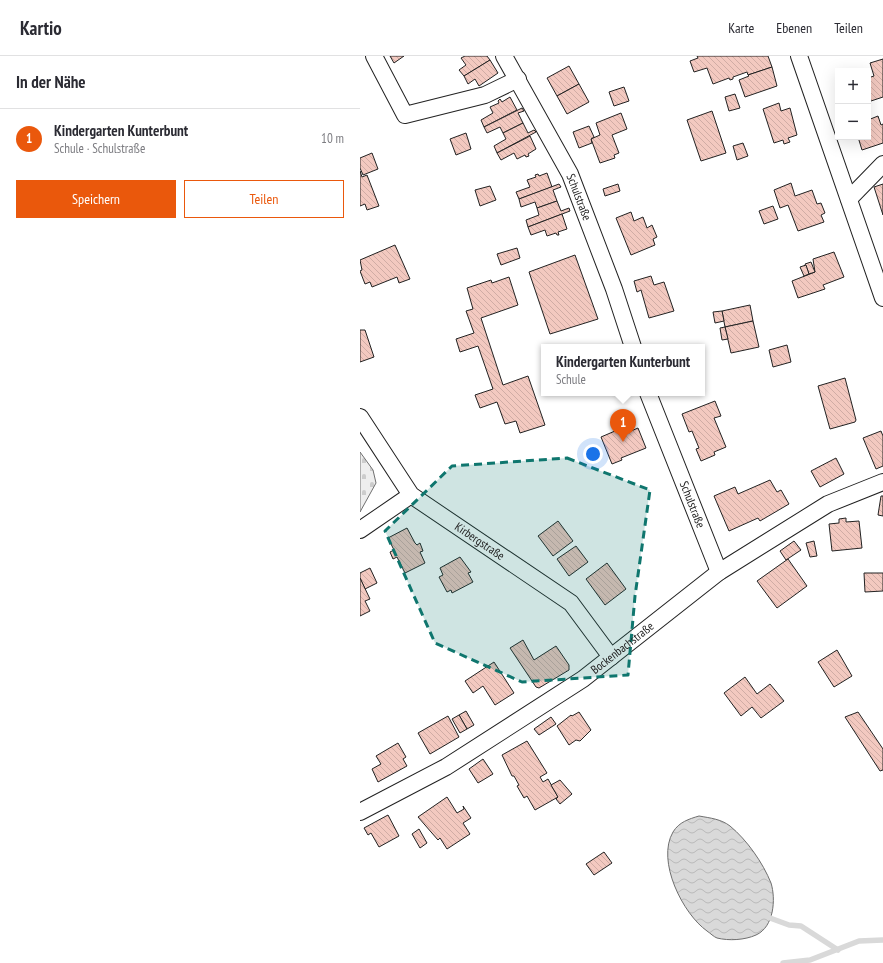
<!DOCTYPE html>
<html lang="de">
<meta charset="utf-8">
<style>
:root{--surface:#fff;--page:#f7f7f7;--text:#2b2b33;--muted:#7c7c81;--line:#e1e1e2;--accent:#ea580c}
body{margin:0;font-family:"PT Sans Narrow",sans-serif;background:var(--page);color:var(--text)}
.controls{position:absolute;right:12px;top:12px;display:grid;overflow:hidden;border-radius:0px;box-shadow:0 4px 16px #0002}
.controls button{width:36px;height:36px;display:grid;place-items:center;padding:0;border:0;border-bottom:1px solid var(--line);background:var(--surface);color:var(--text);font:20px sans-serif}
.you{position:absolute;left:233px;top:398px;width:14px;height:14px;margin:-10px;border:3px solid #fff;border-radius:50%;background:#1a73e8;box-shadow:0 0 0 6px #1a73e833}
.badge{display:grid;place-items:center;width:26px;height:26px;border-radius:50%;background:var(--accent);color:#fff;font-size:13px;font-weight:700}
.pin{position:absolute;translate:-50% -33px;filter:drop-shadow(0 1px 2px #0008)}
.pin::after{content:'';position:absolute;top:21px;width:14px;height:12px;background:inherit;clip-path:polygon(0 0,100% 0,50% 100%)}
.popup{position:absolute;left:181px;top:288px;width:164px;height:52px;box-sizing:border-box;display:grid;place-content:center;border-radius:0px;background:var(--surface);filter:drop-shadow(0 1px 3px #0005);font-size:13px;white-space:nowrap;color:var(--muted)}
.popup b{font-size:15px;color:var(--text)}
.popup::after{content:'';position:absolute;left:50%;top:100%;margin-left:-8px;border:8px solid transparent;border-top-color:var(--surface)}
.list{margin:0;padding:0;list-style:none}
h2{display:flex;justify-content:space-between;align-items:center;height:52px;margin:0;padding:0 16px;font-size:17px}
h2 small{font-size:13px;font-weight:400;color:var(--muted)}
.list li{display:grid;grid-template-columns:26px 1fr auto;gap:12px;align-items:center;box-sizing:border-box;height:60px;padding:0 16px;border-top:1px solid var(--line)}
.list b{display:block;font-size:15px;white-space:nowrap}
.list p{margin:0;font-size:13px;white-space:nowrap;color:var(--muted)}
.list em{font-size:13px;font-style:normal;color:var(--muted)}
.actions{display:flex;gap:8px;padding:12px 16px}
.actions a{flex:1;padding:9px 0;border:1px solid var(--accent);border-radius:0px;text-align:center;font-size:14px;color:var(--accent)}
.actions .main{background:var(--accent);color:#fff}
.map{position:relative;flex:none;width:523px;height:907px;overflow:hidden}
header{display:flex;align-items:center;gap:24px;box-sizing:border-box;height:56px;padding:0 20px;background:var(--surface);border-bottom:1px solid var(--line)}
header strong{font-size:19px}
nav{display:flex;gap:22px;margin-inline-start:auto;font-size:14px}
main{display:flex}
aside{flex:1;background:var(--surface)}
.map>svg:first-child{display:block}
</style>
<header>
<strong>Kartio</strong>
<nav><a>Karte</a><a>Ebenen</a><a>Teilen</a></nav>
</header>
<main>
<aside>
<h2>In der Nähe<small></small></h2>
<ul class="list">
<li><span class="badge">1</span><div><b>Kindergarten Kunterbunt</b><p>Schule · Schulstraße</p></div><em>10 m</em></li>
</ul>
<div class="actions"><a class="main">Speichern</a><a>Teilen</a></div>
</aside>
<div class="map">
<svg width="523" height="907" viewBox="0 0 523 907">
<defs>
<pattern id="cemetery-stones" width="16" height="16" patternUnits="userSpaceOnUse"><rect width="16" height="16" fill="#eee"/><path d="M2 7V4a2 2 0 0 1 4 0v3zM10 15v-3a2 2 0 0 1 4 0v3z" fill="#ccc"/></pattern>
<pattern id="water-waves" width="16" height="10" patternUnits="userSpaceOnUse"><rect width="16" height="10" fill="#d9d9d9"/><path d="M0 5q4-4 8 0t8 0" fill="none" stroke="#bababa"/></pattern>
<pattern id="building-back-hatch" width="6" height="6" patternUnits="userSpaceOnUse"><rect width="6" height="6" fill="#f3c9c0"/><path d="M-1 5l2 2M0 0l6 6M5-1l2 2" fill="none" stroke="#d0aca5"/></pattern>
</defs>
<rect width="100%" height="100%" fill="#fff"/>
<polygon fill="url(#cemetery-stones)" stroke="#6f6f6f" points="0,396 13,414 16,427 0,456"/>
<path fill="url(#water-waves)" stroke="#6f6f6f" d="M 339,760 C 350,762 361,763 370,770 C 387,784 403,807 411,827 C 416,843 414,871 396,879 C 385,884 369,885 357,882 C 354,881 350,877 347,875 C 323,858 296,805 313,776 C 319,766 329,763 339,760 Z"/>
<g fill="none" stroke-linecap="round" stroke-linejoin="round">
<g stroke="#d9d9d9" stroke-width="5.5">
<polyline points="410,862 429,869 441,870 478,894"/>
<polyline points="423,907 450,904 499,885 523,884"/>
</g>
</g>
<g fill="url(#building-back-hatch)" stroke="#222">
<polygon points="30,0 44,0 34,7"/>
<polygon points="105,0 127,0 130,4 104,20 99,14 106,9 101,2"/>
<polygon points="337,0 408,0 412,11 388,19 387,16 373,21 373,23 370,24 369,22 353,28 347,12 334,16 330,5 338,2"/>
<polygon points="523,3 523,41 508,46 508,22 514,20 510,7"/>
<polygon points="130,4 138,17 119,30 115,23 108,28 104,20"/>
<polygon points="209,10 219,28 197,40 187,22"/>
<polygon points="412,11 417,30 385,41 379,24 389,20 388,19"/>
<polygon points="219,28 229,46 207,58 197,40"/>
<polygon points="264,31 269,45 254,50 249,36"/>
<polygon points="375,38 380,52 369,55 365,41"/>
<polygon points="150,41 157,54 124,71 121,64 133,57 130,51 139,47 138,45 140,43 142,46"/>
<polygon points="419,47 421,55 430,52 437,79 428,82 430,86 424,88 423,84 414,87 403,53"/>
<polygon points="162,52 164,55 158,57 163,67 143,77 140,71 127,77 124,71"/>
<polygon points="352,55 366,97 341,105 327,64"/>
<polygon points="261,57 267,73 252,79 259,97 254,99 255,102 240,107 231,83 240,79 236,67"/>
<polygon points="518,60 521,69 523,68 523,87 502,94 498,81 508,81 508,64"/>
<polygon points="163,67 168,77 174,74 176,76 137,97 134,90 146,83 143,77"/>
<polygon points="229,70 234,81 231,83 232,87 219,92 213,76"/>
<polygon points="106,77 111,93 96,99 90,83"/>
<polygon points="170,80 176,93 168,98 169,100 166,101 165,99 157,103 154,97 141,104 137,97"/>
<polygon points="383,87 388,100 377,104 373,90"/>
<polygon points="12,97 18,113 3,119 0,112 0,102"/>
<polygon points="0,115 2,121 7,119 19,150 7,154 5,148 0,150"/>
<polygon points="187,117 192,131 159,143 156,136 170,131 167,124 176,121 175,119 178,118 179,120"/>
<polygon points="431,127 435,140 452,134 457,148 461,147 465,157 461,159 464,166 438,175 428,149 420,152 414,134"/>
<polygon points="199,128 201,131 193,134 197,145 177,152 175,146 161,151 159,143"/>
<polygon points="258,128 260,135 245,140 243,133"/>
<polygon points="523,128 523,159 514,131"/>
<polygon points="130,130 136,144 120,150 115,134"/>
<polygon points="197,145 201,155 209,152 210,155 168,171 166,164 179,159 177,152"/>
<polygon points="413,150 418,163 404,168 399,155"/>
<polygon points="271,156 274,165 283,161 287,172 292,169 297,181 293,183 295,189 271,199 256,162"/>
<polygon points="202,158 207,173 198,176 199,179 197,179 196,177 187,180 185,174 171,179 168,171"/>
<polygon points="35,189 50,223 39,227 37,221 12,231 10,226 5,228 0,215 2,214 0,204"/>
<polygon points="157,192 160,202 141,209 137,198"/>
<polygon points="474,196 484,221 463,229 465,233 438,242 432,225 455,216 453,203"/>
<polygon points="215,199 238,263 190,278 169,216"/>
<polygon points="451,206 455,216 449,218 445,208"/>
<polygon points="446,209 449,218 444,220 440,211"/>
<polygon points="291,220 294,229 304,226 314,255 289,262 281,234 277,236 274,225"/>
<polygon points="149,221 158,249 121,262 143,329 168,320 185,369 160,377 156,365 145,368 137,346 120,352 115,339 133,333 118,290 100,296 96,283 114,277 106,255 113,253 107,232 131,224 132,227"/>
<polygon points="390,249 393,265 365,271 362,255"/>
<polygon points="362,255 364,265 355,267 353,256"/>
<polygon points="393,265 399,291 371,297 365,271"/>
<polygon points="365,271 368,283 362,284 360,272"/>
<polygon points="0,274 5,274 14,301 0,306"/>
<polygon points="427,289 431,306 413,311 409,294"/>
<polygon points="485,322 496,364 495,366 470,373 458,330"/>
<polygon points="355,345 361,360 354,362 366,391 354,396 355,399 341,405 336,393 339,392 332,375 329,376 322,358"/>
<polygon points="262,372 264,378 278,372 286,392 261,402 262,404 252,408 241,381"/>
<polygon points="521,375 523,380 523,410 516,413 503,382"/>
<polygon points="476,402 484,418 460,431 451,415"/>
<polygon points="410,424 417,436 421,434 429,448 400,465 398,462 369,475 354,440 375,431 378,438"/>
<polygon points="521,440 523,440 523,460 518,459"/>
<polygon points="486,462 486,466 499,465 502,492 472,495 469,468 479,467 479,463"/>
<polygon points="198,465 213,485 193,500 178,480"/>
<polygon points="47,472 55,487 57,489 60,487 63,495 60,496 65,507 45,517 37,501 33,503 30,496 34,494 28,482"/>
<polygon points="434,485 441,494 426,504 420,495"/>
<polygon points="454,485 457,500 450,501 446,487"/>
<polygon points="216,490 228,506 209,520 197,503"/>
<polygon points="100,501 111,516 108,517 113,526 92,537 91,534 87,536 79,521 83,519 80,512"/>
<polygon points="428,503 447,530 417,552 397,525"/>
<polygon points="247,507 266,533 245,549 226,523"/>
<polygon points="10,512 17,527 5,533 0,522 0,517"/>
<polygon points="504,517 523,517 523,535 505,536"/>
<polygon points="0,522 10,543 5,545 10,555 0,560"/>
<polygon points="163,584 174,604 196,590 209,609 209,614 179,632 176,631 150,592"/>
<polygon points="477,594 492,620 474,631 458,606"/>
<polygon points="134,606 154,637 135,649 123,630 113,637 105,625"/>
<polygon points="385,621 397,638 410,628 424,645 401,662 392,651 381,660 364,637"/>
<polygon points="106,655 114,669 107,673 99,659"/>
<polygon points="219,656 231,674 220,685 216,684 209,689 197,670 211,659 212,660"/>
<polygon points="498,656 523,693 523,714 520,715 485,661"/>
<polygon points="99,659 107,673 100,677 92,663"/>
<polygon points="88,660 99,681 70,698 58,677"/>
<polygon points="191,661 196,668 179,679 174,673"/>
<polygon points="167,685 187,717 180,721 183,726 188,723 198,741 175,754 167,740 164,742 157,730 159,729 154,720 152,720 142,699"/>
<polygon points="38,687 46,701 43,703 47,710 18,726 12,713 21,708 16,700"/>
<polygon points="123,703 133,718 118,727 109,713"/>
<polygon points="200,724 212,738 200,748 196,743 198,741 191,729"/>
<polygon points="87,741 97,757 104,753 103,750 111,762 103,767 110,778 87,793 80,782 78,784 58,761"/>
<polygon points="28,759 39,780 19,791 11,777 8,779 4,772"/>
<polygon points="59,773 67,787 60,792 52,778"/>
<polygon points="244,796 252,807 234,819 226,808"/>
</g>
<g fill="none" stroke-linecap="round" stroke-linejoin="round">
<defs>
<g id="minor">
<polyline points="14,0 45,59 125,39 158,23"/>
<path id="s1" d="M 144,0 L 210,118 L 254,233 L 273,291"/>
<polyline points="439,0 523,242"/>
<polyline points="489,143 523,108"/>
<path id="s2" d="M 288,337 L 359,516"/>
<path id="s3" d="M 0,361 L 51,439 L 211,547 L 251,601"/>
<polyline points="0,474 51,439"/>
<path id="s4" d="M 0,756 L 86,711 L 223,623 L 359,516 L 468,448 L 523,426"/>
</g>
</defs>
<use href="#minor" stroke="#222" stroke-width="18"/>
<use href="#minor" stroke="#fff" stroke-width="16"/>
</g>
<path fill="#0f766e" fill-opacity="0.2" stroke="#0f766e" stroke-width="3" stroke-dasharray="8 5" stroke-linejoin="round" d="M 207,402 L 290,434 L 275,540 L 268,619 L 162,626 L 75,587 L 25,475 L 92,410 Z"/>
<g text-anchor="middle" stroke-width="3" stroke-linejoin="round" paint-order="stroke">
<g font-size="12" fill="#222" stroke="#fff">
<text dy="4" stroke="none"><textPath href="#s1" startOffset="160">Schulstraße</textPath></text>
<text dy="4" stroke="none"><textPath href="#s2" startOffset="120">Schulstraße</textPath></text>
<text dy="4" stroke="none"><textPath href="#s3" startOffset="176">Kirbergstraße</textPath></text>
<text dy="4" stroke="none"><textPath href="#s4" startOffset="310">Bockenbachstraße</textPath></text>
</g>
</g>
</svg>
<div class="controls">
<button>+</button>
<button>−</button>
</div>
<div class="you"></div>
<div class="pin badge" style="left:263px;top:386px">1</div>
<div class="popup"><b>Kindergarten Kunterbunt</b>Schule</div>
</div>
</main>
